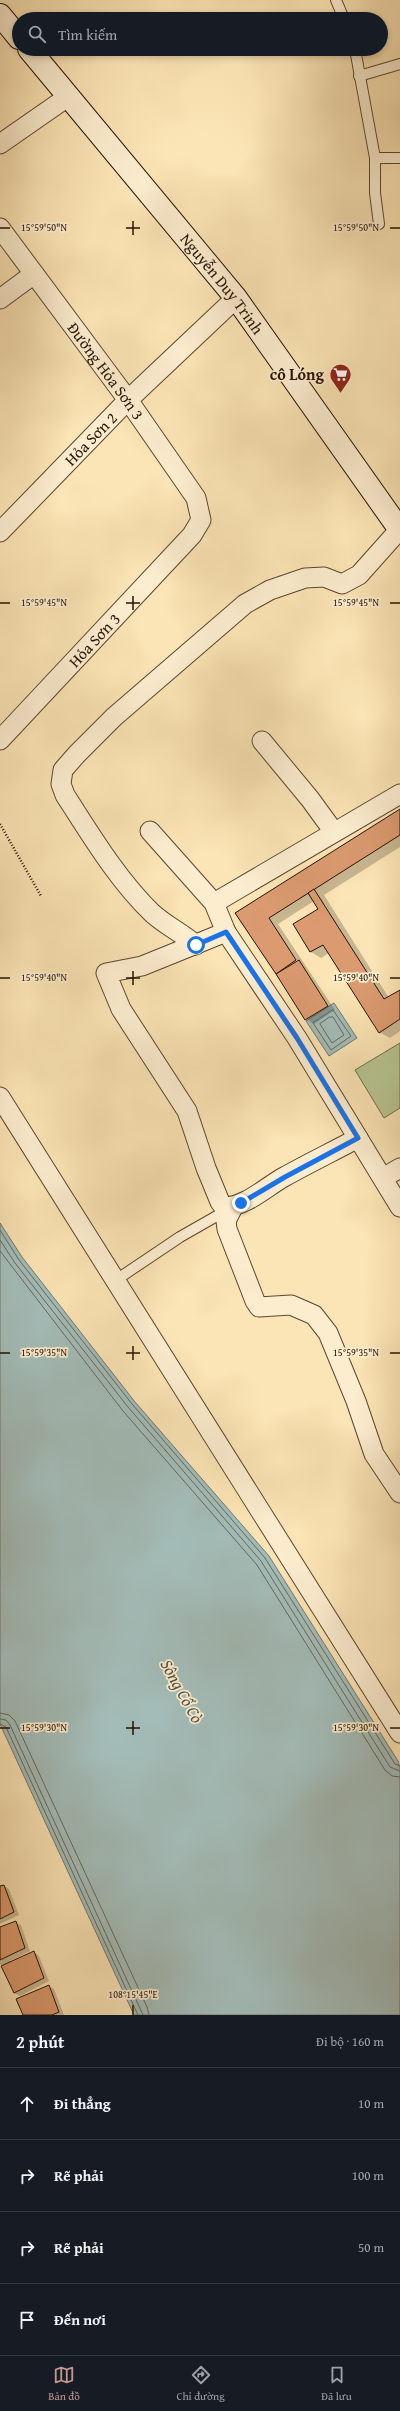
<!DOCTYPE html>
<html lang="vi">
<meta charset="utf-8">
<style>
:root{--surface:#171b24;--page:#242831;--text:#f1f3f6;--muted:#9ea1a6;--line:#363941;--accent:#c59692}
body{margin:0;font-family:"Gentium Book Plus",serif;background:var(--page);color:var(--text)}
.stop{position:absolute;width:12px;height:12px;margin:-9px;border:3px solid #1a73e8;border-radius:50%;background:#fff}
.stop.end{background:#1a73e8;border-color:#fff;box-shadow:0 1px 4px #0008}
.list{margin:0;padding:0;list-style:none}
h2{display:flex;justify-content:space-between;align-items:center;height:52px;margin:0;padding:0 16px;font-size:17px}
h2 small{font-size:13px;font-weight:400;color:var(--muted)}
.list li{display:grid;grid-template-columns:26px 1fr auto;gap:12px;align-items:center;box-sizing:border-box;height:72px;padding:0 16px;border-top:1px solid var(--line)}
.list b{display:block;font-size:15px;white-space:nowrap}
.list em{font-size:13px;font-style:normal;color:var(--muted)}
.icon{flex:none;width:22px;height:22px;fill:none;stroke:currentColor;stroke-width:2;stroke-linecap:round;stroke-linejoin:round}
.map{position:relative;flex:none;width:400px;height:2015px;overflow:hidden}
.search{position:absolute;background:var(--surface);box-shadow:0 2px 6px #0003;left:12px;right:12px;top:12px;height:44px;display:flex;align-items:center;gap:10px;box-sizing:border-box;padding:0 14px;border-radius:22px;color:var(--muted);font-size:15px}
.sheet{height:340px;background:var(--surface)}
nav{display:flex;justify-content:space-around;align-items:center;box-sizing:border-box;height:56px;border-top:1px solid var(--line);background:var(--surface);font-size:11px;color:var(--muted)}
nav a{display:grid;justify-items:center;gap:2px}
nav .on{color:var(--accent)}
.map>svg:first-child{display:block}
</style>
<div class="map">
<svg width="400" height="2015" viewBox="0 0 400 2015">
<rect width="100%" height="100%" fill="#fbe4b5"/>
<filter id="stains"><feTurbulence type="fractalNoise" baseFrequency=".005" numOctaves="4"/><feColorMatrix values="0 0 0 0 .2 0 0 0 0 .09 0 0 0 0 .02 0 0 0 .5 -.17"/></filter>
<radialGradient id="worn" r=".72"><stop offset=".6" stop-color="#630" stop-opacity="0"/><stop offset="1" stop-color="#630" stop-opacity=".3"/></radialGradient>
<polygon fill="#b8c592" stroke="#6e6c49" points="400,1043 400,1108 384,1118 355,1070"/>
<g fill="#a3bcb8" stroke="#71786e">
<polygon points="334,1003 357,1038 329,1056 306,1021"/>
<polygon points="0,1223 22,1257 135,1402 269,1556 398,1761 400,1768 400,2015 134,2015 0,1724"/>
</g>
<g fill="#0003">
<polygon points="400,811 400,847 324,895 389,998 400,991 400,1031 390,1038 379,1032 329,953 321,958 311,952 294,925 319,909 314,901 278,924 335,1010 314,1024 306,1019 237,913"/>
<polygon points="4,1886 9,1889 19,1915 0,1924 0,1887"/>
<polygon points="15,1922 21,1925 30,1951 10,1961 11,1963 34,1952 39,1956 49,1981 20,1996 14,1993 3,1966 0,1964 0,1928"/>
<polygon points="49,1986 54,1989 64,2015 24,2015"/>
</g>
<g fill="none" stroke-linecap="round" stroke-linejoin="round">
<g stroke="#64685c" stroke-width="1">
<polygon points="333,1010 351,1036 331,1050 313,1023"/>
<polygon points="330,1017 333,1017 344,1035 332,1043 320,1024"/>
<polyline points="0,1230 19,1260 132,1404 265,1558 395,1764 400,1766"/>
<polyline points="0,1240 15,1263 128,1407 261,1561 390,1767 400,1771"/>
<polyline points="0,1251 123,1411 257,1565 385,1770 392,1776 400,1777"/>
<polyline points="0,1713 9,1715 15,1721 147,2007 149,2015"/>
<polyline points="0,1719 6,1720 10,1725 143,2015"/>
<polyline points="0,1724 6,1727 138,2015"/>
</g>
</g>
<g fill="#db9a6f" stroke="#251300">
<polygon points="400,809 400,835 269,918 296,960 276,974 235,913"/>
<polygon points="314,889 384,999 400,990 400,1019 379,1033 323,945 310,952 293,924 318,909 308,893"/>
<polygon points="299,960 328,1006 305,1020 276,974"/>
<polygon points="4,1885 14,1912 0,1919 0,1886"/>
<polygon points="16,1921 25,1948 0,1960 0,1927"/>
<polygon points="34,1951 44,1978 14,1993 1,1966"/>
<polygon points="49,1985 59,2012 52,2015 23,2015 16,1999"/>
</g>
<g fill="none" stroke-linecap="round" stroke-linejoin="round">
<defs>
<g id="lane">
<polyline points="336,0 344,19"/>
<polyline points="355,49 375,158 375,193 379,224"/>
<polyline points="359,76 400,64"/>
<polyline points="375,158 400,158"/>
<polyline points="116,1280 180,1237 229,1209"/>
</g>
<g id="street">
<polyline points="0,144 69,96"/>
<path id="s1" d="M 0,228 L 128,400 L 196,498 L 201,520 L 192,535 L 0,740"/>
<polyline points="0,299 34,274"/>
<path id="s2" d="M 0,532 L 128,400 L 236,298"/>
<polyline points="262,741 310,799 334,832"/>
<polyline points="150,831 214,903 226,932 297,1038 400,1207"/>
<polyline points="214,903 400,794"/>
<path d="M 226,932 L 142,966 L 106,973 L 121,1009 L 187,1111 L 206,1168 L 220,1202 L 224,1207 C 245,1207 266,1187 284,1177 C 309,1163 334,1151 358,1138"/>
<path d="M 196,945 C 182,933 165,925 152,913 C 117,879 91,835 65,795 L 61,784 L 63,770 L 77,754 L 114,717 L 245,604 L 270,590 L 305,578 L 324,577 L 342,584 L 359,575 L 400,529"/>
<polyline points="0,1097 400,1733"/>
<polyline points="383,1178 400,1168"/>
<polyline points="233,1207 226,1221 227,1229 255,1301 259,1307 291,1305 314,1315 328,1333 356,1401 374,1454 400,1493"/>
</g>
<g id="secondary">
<polyline points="0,15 19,38"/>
<path id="s3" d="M 29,49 L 236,298 L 400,530"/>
</g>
</defs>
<use href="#lane" stroke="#5a472d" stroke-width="12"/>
<use href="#street" stroke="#5a472d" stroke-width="21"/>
<use href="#secondary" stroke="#251300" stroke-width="24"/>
<polyline stroke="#251300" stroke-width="2.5" stroke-dasharray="1 2" stroke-linecap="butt" points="0,824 41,896"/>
<use href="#lane" stroke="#fcedcf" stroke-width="10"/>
<use href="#street" stroke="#fcedcf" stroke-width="19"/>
<use href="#secondary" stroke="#fcedcf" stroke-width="22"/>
</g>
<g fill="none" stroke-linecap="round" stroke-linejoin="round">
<polyline stroke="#1a73e8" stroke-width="5" points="196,945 226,932 297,1038 358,1138 285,1177 241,1203"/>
</g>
<path fill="none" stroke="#251300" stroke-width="1.5" d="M 133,221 L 133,235M 0,228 L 10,228M 126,228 L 140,228M 390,228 L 400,228M 133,596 L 133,610M 0,603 L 10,603M 126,603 L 140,603M 390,603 L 400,603M 133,971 L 133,985M 0,978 L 10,978M 126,978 L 140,978M 390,978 L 400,978M 133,1346 L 133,1360M 0,1353 L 10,1353M 126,1353 L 140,1353M 390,1353 L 400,1353M 133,1721 L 133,1735M 0,1728 L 10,1728M 126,1728 L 140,1728M 390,1728 L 400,1728M 133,2005 L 133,2015"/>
<defs>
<symbol id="supermarket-pin" viewBox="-11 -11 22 30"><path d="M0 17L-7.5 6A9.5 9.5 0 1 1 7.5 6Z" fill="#8f2418" stroke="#fcedcf"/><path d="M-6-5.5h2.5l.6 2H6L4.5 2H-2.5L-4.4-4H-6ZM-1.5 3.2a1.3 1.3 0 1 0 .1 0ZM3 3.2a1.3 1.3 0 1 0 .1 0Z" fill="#fff"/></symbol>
</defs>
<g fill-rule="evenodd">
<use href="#supermarket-pin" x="328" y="362" width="25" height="34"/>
</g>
<g text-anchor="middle" stroke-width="3.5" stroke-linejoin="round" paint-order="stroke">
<g font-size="16" fill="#251300" stroke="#fcedcf">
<text dy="6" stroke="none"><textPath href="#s3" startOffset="304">Nguyễn Duy Trinh</textPath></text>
<text dy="6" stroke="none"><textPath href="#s1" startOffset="178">Đường Hỏa Sơn 3</textPath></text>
<text dy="6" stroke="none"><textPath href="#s2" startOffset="130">Hỏa Sơn 2</textPath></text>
<text transform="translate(94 640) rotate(-47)" y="6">Hỏa Sơn 3</text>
</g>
<g font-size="16" font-weight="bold" fill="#251300" stroke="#fcedcf" text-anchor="end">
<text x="324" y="380">cô Lóng</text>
</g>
<g font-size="17" font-style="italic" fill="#514e40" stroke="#fcedcf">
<text transform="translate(182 1691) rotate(61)" y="6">Sông Cổ Cò</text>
</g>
</g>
<g font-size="10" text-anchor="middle" fill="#251300" stroke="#fcedcf" stroke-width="3.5" stroke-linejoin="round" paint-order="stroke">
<text x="44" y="231">15°59'50"N</text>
<text x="356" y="231">15°59'50"N</text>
<text x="44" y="606">15°59'45"N</text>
<text x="356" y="606">15°59'45"N</text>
<text x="44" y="981">15°59'40"N</text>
<text x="356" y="981">15°59'40"N</text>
<text x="44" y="1356">15°59'35"N</text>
<text x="356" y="1356">15°59'35"N</text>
<text x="44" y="1731">15°59'30"N</text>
<text x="356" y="1731">15°59'30"N</text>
<text x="133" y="1998">108°15'45"E</text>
</g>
<rect width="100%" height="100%" filter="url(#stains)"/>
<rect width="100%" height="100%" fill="url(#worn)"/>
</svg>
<div class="stop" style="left:196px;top:945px"></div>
<div class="stop end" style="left:241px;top:1203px"></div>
<div class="search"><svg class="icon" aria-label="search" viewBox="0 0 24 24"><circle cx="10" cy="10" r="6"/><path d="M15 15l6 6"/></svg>Tìm kiếm</div>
</div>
<section class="sheet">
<h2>2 phút<small>Đi bộ · 160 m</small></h2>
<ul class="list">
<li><svg class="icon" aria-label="ahead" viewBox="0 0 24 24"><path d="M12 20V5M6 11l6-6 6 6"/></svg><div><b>Đi thẳng</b></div><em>10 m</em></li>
<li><svg class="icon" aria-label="right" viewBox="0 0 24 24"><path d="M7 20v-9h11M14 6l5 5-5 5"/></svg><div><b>Rẽ phải</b></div><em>100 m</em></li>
<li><svg class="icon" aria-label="right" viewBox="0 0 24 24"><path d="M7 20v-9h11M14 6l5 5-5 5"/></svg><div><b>Rẽ phải</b></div><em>50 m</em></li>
<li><svg class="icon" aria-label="arrive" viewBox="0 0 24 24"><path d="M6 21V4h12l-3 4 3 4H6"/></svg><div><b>Đến nơi</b></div></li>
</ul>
</section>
<nav>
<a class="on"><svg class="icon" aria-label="map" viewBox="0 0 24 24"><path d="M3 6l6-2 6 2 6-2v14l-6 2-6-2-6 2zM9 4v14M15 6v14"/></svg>Bản đồ</a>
<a><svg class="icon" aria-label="directions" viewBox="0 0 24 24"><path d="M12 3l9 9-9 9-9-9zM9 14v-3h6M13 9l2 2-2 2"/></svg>Chỉ đường</a>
<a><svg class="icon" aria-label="saved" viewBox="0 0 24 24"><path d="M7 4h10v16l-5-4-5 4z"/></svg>Đã lưu</a>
</nav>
